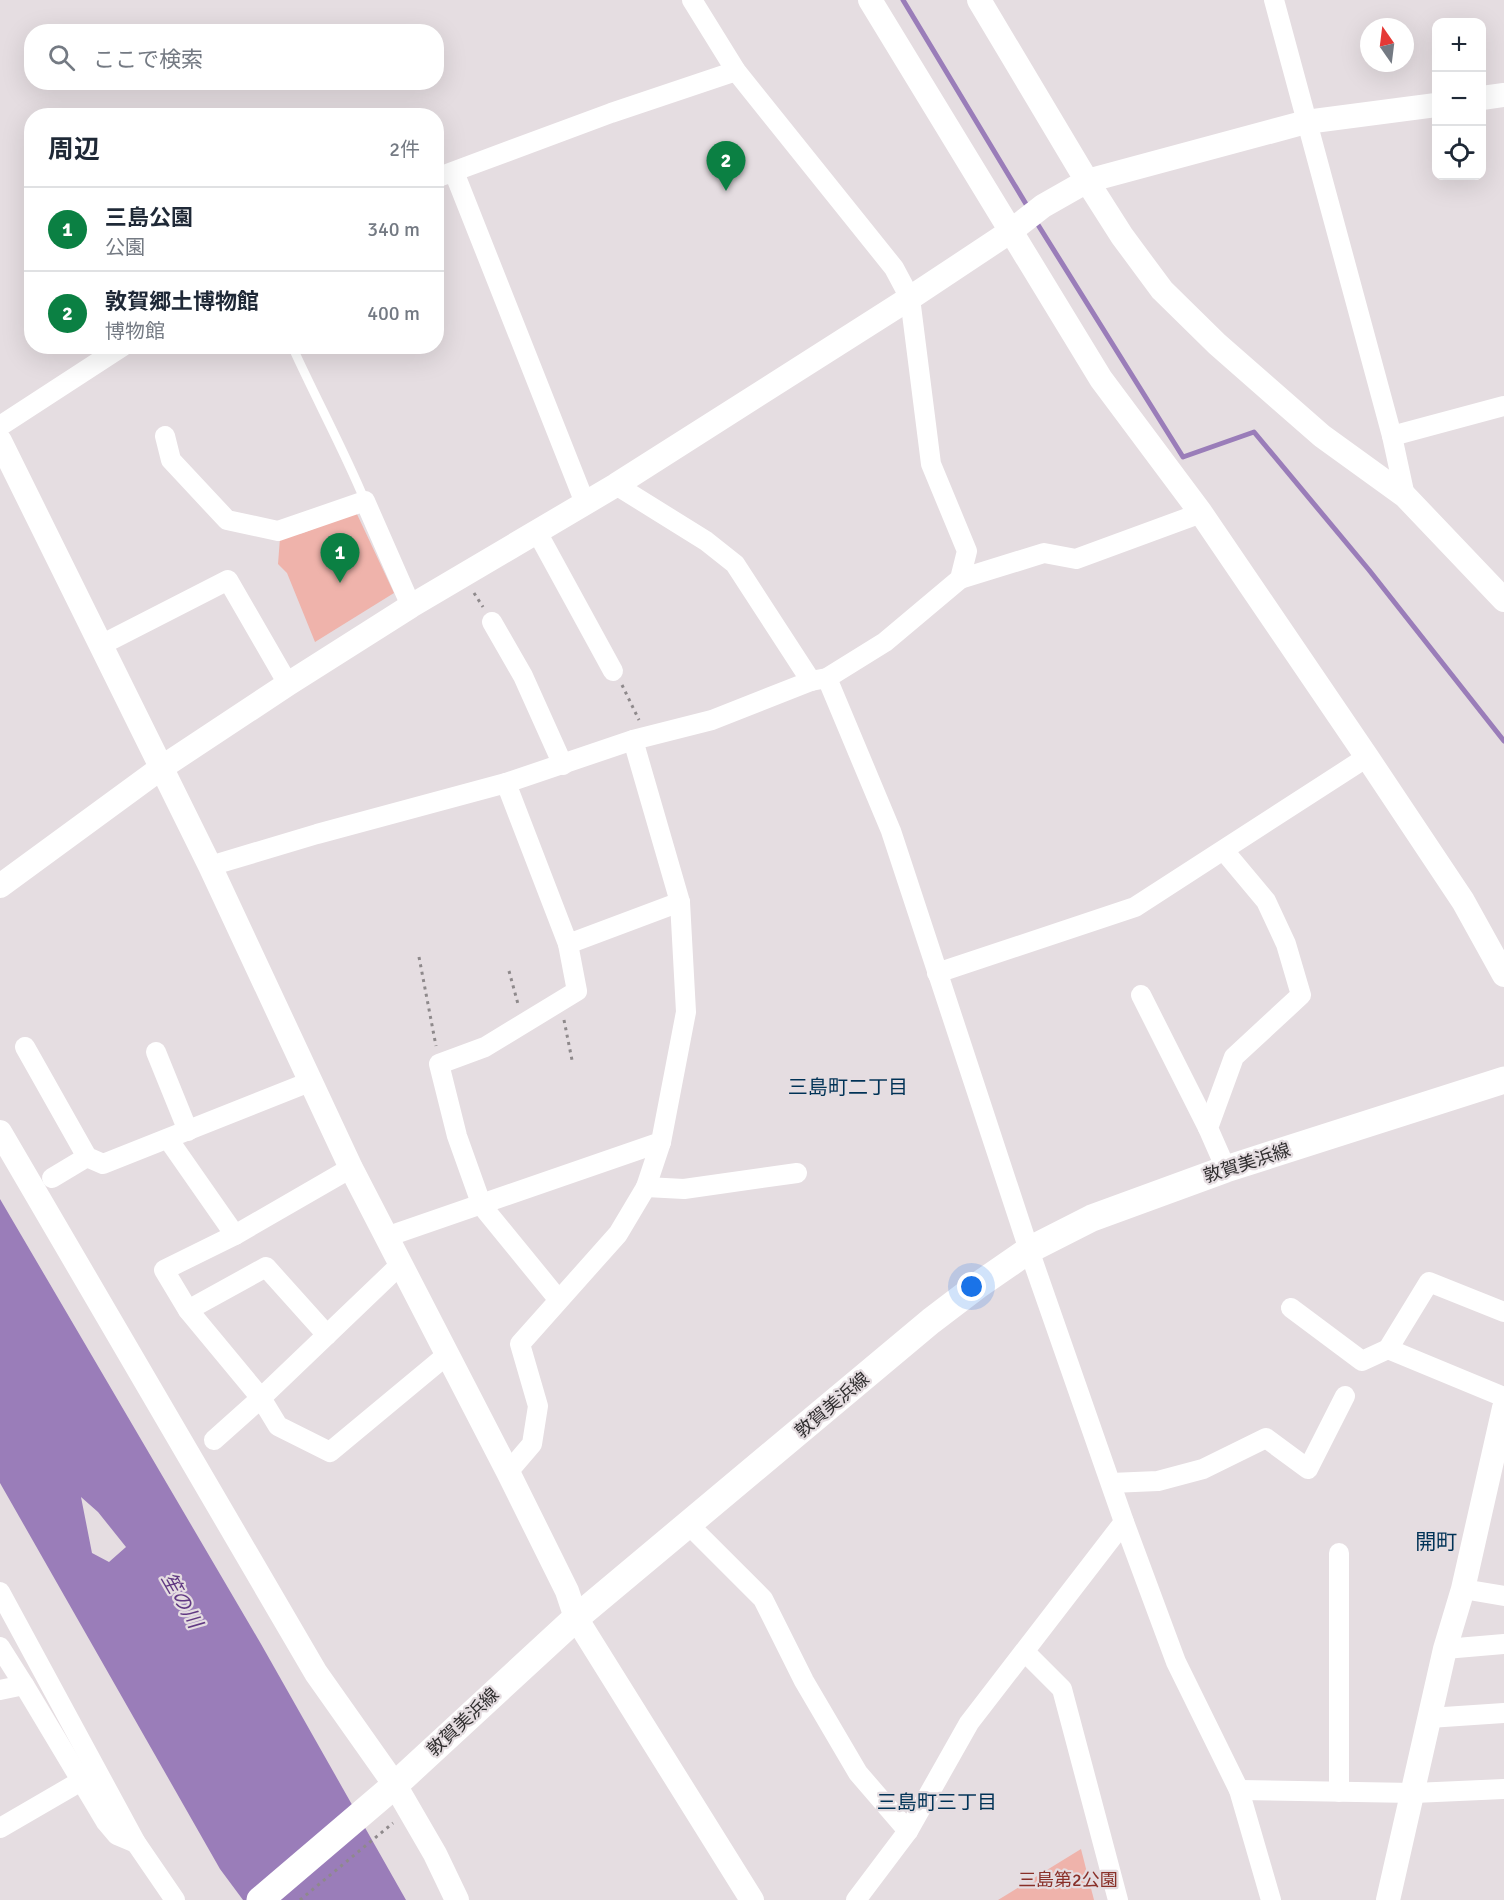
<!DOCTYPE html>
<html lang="ja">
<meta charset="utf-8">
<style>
:root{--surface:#fff;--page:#f2f2f3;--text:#1f2937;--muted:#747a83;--line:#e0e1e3;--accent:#0b8043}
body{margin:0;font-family:Signika,"Noto Sans JP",sans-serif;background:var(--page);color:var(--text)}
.controls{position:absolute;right:18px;top:18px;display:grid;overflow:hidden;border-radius:12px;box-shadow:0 6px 24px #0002}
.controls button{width:54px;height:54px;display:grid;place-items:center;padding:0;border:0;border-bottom:2px solid var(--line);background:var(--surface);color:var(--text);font:30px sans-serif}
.compass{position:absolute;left:1360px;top:18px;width:54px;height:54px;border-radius:50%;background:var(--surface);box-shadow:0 6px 24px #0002;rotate:346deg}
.you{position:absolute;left:972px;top:1287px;width:21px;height:21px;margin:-15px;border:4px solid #fff;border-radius:50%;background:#1a73e8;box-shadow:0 0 0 9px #1a73e833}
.badge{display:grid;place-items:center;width:39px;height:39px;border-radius:50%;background:var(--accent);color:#fff;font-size:20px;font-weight:700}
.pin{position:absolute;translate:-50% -50px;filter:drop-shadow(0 2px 3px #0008)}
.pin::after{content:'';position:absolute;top:32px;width:21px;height:18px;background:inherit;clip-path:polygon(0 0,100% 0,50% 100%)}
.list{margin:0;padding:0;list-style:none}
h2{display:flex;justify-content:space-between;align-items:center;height:78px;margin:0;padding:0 24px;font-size:26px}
h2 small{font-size:20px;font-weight:400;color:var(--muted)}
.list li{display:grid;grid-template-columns:39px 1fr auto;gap:18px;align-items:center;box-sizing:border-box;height:84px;padding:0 24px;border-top:2px solid var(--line)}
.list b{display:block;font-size:22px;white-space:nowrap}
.list p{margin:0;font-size:20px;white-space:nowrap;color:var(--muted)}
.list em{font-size:20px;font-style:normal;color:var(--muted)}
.icon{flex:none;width:33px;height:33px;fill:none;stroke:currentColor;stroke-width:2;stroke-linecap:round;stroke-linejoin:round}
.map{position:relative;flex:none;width:1504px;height:1900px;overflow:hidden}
.search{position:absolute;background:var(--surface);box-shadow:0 6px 24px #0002;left:24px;top:24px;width:420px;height:66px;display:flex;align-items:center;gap:15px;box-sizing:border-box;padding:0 21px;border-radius:24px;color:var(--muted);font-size:22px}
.panel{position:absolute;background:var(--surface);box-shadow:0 6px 24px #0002;left:24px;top:108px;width:420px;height:246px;border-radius:24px}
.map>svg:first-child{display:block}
</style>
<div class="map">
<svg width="1504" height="1900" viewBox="0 0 1504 1900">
<rect width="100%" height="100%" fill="#e5dde1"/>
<g fill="#efb3ab">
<polygon points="356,512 394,593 315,642 287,573 278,564 280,538 303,533"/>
<polygon points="1081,1849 1094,1900 998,1900"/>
</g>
<path fill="#9a7db9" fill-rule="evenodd" d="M 0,1199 L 261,1644 L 406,1900 L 243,1900 L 220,1869 L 0,1483 ZM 81,1497 L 98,1512 L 126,1547 L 109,1562 L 92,1553 Z"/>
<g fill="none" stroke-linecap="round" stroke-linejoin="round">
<g stroke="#9a7db9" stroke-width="5">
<polyline points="903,0 1029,209"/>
<polyline points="1035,220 1183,457 1254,432 1369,570 1504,741"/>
</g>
<g stroke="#8e898b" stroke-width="3" stroke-dasharray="3 4.5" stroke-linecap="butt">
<polyline points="474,593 483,607"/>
<polyline points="622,685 639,720"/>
<polyline points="419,957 436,1046"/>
<polyline points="509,971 518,1004"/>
<polyline points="564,1020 572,1060"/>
<polyline points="300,1900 393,1823"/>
</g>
<path stroke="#fff" stroke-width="9" d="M 292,346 C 316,399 343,448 365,501"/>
<g stroke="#fff" stroke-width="20">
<polyline points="1274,0 1392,436 1405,496"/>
<polyline points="454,172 585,503"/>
<polyline points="436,178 611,113 736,71"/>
<polyline points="0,426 123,346"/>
<polyline points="165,436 171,460 227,520 278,531 365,501 411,606"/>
<polyline points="1392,436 1504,406"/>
<polyline points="616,485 706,541 735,564 811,681"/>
<polyline points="537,532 613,671"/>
<polyline points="960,579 1044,553 1076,559 1201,513"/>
<polyline points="492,622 523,676 563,765"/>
<polyline points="101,645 228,580 288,684"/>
<polyline points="827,678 891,831 1029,1250 1124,1522 1176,1662 1239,1790 1271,1900"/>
<polyline points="506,783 568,944 680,902"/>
<polyline points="1225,852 1266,901 1286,944 1301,995 1234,1057 1208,1128 1226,1169"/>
<polyline points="210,866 317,834 506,783 633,740 712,720 811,681 827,678 885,642 960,579 967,551 931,464 910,298 894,268 736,71 692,0"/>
<polyline points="937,973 1135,907 1367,757"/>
<polyline points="1141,995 1208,1128"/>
<polyline points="25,1047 87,1157 103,1164 312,1081"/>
<polyline points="156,1052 188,1131"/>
<polyline points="168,1139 235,1235"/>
<polyline points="351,1168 235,1235 164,1270 188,1310 261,1398 401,1264"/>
<polyline points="52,1178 87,1157"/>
<polyline points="646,1187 684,1189 797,1173"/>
<polyline points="386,1237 661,1142 686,1012 680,902 633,740"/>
<polyline points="558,1299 482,1206 457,1136 439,1064 485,1047 577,991 568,944"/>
<polyline points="1291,1308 1362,1361 1388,1349"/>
<polyline points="188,1310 266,1267 327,1335"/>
<polyline points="1504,1312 1429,1282 1388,1349 1504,1397"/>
<polyline points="214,1440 261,1398 278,1426 330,1452 448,1354"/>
<polyline points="508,1472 532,1444 538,1406 520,1344 618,1234 646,1187 661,1142"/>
<polyline points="1111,1483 1158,1481 1203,1469 1266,1438 1308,1469 1345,1396"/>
<polyline points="690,1526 763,1599 804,1681 858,1773 908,1831"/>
<polyline points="1463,1589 1504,1596"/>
<polyline points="0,1592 136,1843 175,1900"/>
<polyline points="0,1647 24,1685 0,1690"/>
<polyline points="1445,1649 1504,1644"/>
<polyline points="1025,1652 1062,1689 1118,1900"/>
<polyline points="24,1685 106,1822 117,1835 136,1843"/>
<polyline points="1429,1718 1504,1713"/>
<polyline points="1239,1790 1414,1793 1504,1789"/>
<polyline points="1339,1792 1339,1553"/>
<polyline points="0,1828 81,1781"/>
<polyline points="856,1900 908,1831 969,1723 1124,1522"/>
</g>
<g stroke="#fff" stroke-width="24">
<polyline points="870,0 1101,379 1201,513 1367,757 1463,901 1504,975"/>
<polyline points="979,0 1087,181 1122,236 1162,290 1217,344 1322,436 1405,496 1504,600"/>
<polyline points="1482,98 1504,95"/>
<polyline points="0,441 210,866 351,1168 508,1472 567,1591 576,1618 752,1900"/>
<polyline points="0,886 161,768 288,684 411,606 616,485 910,298 1011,231 1043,206 1087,181 1306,122 1436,105"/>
<polyline points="0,1132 316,1673 395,1785 435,1854 457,1900"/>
<polyline points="1388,1900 1445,1649 1463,1589 1504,1408"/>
</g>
<polyline stroke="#fff" stroke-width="27" points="260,1900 395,1785 576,1618 931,1321 977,1286 1029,1250 1092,1218 1226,1169 1504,1080"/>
</g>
<g text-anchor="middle" stroke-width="4.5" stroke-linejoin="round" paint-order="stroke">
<g font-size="18" fill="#312f30" stroke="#e5dde1">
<text transform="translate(1247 1163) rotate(-18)" y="6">敦賀美浜線</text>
<text transform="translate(832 1405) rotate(-40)" y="6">敦賀美浜線</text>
<text transform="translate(463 1722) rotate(-43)" y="6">敦賀美浜線</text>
</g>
<g font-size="18" fill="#893029" stroke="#e5dde1">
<text x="1068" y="1886">三島第2公園</text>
</g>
<g font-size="20" fill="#003256" stroke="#e5dde1">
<text x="848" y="1094">三島町二丁目</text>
<text x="937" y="1809">三島町三丁目</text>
</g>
<g font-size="20" font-style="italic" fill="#613983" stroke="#e5dde1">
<text transform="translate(182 1600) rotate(60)" y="7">笙の川</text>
</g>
<g font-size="21" fill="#003256" stroke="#e5dde1">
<text x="1436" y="1549">開町</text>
</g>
</g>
</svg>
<div class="controls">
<button>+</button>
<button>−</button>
<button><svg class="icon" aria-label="locate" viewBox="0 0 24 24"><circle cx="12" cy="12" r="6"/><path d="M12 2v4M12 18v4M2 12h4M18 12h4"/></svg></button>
</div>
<svg class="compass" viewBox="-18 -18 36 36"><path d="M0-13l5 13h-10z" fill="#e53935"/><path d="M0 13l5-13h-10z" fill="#747a83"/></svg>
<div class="you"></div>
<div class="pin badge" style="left:340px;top:583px">1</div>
<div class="pin badge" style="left:726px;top:191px">2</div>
<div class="search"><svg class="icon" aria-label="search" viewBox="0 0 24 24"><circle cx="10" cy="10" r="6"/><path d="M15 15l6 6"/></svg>ここで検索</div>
<section class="panel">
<h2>周辺<small>2件</small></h2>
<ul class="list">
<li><span class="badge">1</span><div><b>三島公園</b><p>公園</p></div><em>340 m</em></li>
<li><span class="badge">2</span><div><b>敦賀郷土博物館</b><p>博物館</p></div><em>400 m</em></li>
</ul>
</section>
</div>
